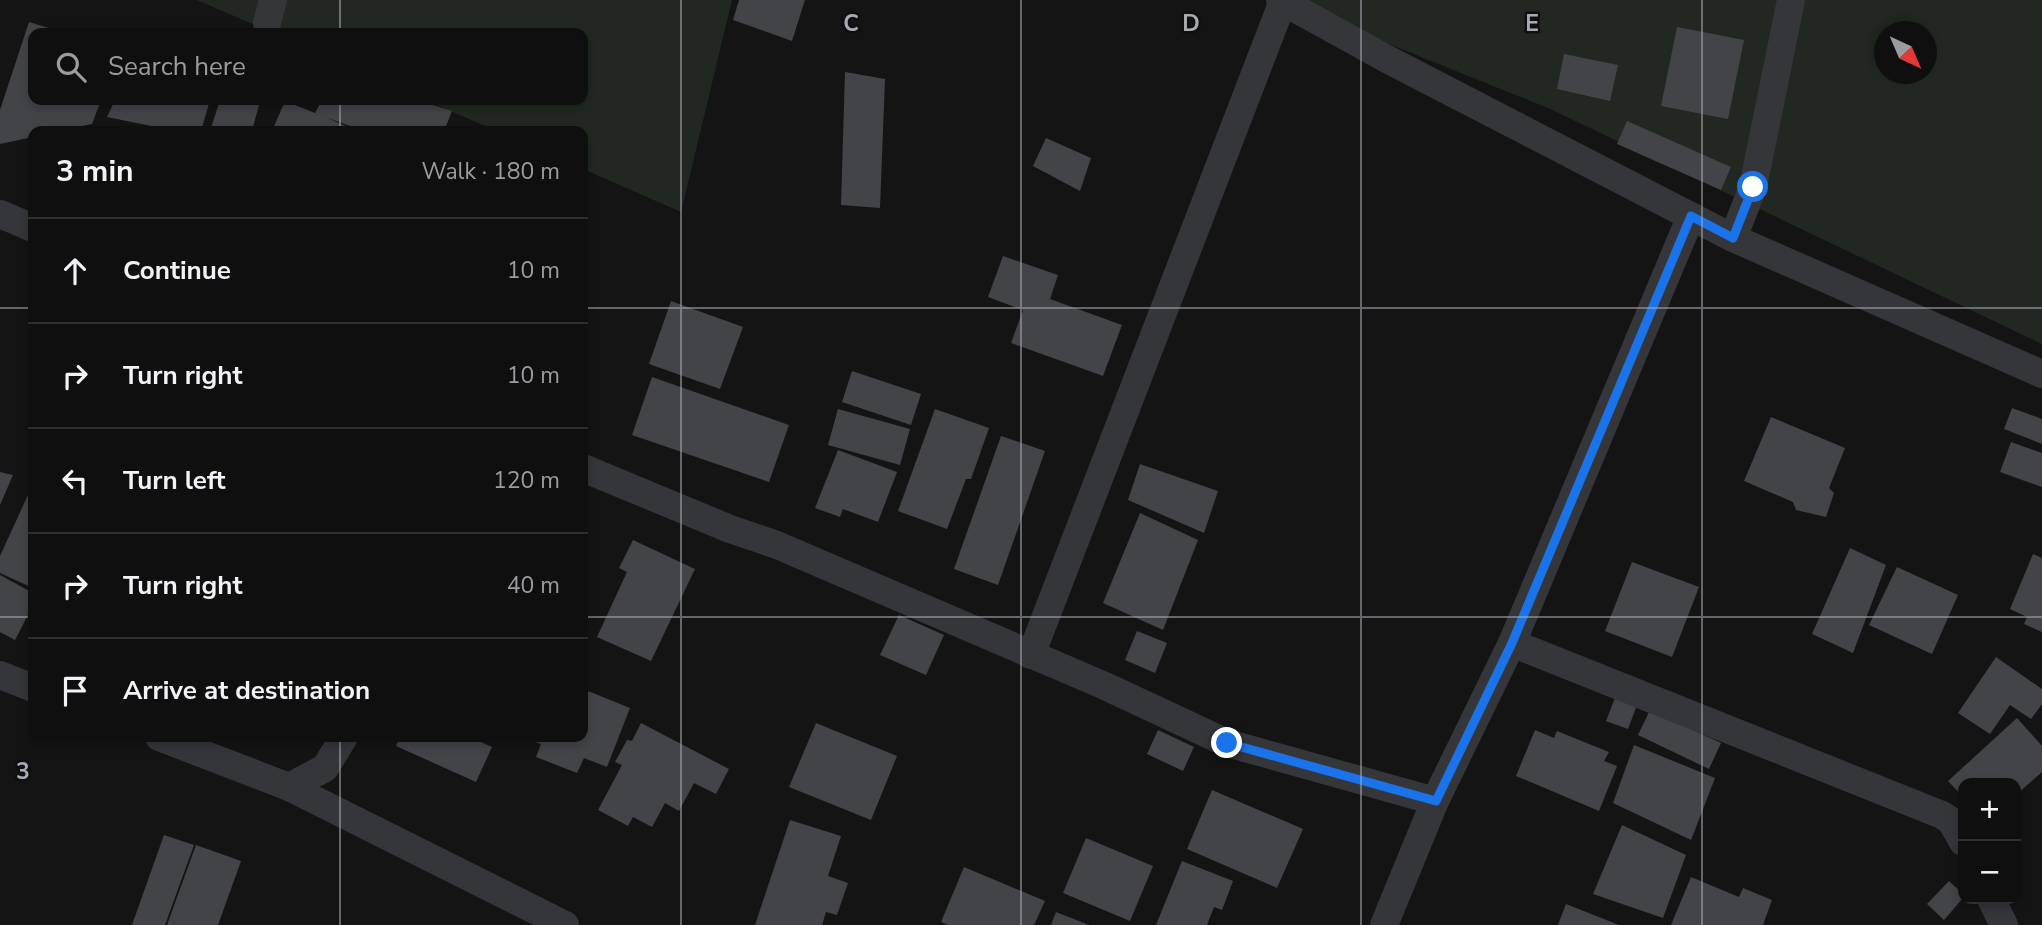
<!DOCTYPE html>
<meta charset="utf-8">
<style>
:root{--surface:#0f0f10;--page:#181819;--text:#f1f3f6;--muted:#9b9c9f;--line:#2f2f30}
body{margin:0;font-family:"Nunito Sans",sans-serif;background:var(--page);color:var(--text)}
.controls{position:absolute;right:21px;bottom:21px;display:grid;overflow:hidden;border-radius:14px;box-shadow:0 4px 10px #0003}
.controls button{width:63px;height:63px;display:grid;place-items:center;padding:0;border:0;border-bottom:2px solid var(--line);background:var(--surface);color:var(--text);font:35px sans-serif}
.compass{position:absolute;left:1874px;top:21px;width:63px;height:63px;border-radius:50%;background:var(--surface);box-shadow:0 4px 10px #0003;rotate:136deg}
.stop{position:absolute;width:21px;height:21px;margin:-16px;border:5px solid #1a73e8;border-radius:50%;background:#fff}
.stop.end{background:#1a73e8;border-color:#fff;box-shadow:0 2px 7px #0008}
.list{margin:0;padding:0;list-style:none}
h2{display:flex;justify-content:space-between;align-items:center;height:91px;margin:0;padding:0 28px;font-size:30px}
h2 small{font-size:23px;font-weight:400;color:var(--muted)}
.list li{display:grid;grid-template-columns:46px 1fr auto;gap:21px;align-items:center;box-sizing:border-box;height:105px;padding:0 28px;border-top:2px solid var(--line)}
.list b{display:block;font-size:26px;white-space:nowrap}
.list em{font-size:23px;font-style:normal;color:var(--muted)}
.icon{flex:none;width:38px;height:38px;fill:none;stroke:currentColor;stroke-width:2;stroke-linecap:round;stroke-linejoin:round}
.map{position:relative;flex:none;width:2042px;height:925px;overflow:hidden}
.search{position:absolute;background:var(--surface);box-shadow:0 4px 10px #0003;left:28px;top:28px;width:560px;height:77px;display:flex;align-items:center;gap:18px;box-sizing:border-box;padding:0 24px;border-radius:14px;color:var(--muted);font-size:26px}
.panel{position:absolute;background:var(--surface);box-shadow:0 4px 10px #0003;left:28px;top:126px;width:560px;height:616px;border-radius:14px}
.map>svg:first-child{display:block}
</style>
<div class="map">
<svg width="2042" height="925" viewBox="0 0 2042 925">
<rect width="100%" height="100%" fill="#141415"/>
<g fill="#212821" fill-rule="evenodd">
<polygon points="197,0 732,0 681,212 583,169 583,131 497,131 425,100 583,100 583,33 273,33"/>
<path d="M 1280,0 L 2042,0 L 2042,344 L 1548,108 ZM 1884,32 L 1926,32 L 1926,74 L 1884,74 Z"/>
</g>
<g fill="#434448">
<polygon points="739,0 805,0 792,41 733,20"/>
<polygon points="29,22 65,33 33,33 33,100 101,100 92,124 58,131 33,131 33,137 0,144 0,110"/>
<polygon points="1677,27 1744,40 1728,119 1661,106"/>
<polygon points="1564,54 1618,65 1610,101 1557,89"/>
<polygon points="845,72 885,79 880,208 841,205"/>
<polygon points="115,100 210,100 201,131 176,131 107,117"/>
<polygon points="220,100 260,101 252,131 210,131"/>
<polygon points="322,100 417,100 452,111 444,131 364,131 325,117 357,131 272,131 285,101 315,113"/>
<polygon points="1627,121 1731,167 1721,190 1617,144"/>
<polygon points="1046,138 1091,158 1080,191 1033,166"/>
<polygon points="1003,256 1058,275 1050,299 1122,325 1103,376 1011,343 1023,310 988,297"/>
<polygon points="671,301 743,327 720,389 649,364"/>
<polygon points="852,371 921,394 911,425 842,402"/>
<polygon points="652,377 789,425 769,482 632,435"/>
<polygon points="2012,408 2042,419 2042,444 2004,429"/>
<polygon points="838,409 910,429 900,465 828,445"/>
<polygon points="935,409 989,428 971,479 966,479 947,529 898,511"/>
<polygon points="1771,417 1845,448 1829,488 1834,493 1826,517 1796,510 1793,502 1744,481"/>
<polygon points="1001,436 1045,451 998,585 954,569"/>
<polygon points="2011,442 2042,453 2042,487 2000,472"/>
<polygon points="838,450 897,472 878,522 843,509 840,517 815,508"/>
<polygon points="1140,464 1218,491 1204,533 1128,500"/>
<polygon points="0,472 13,475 0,505"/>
<polygon points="33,484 33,588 0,573 0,556"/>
<polygon points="1140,513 1198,540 1163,630 1103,603"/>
<polygon points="633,540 695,569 651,661 597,637 627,572 619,568"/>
<polygon points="1850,548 1886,565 1853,653 1812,634"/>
<polygon points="2033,554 2042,558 2042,632 2024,624 2027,617 2010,609"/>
<polygon points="1632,562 1699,587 1672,657 1605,631"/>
<polygon points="1897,567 1958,595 1932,654 1869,625"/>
<polygon points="0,575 33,593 33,605 15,640 0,632"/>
<polygon points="899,615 944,635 926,675 880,655"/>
<polygon points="1137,631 1167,643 1155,673 1125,660"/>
<polygon points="1996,657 2042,689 2042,704 2031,719 2010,705 1990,734 1958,713"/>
<polygon points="583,689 630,708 607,767 584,758 577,773 536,757 541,744 522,737 583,737"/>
<polygon points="1615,698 1637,705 1628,729 1606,721"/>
<polygon points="1650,710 1721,743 1709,769 1638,735"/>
<polygon points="2017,718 2042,746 2042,772 2016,795 2016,783 1963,783 1963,797 1948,781"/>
<polygon points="641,723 729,769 716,794 694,783 679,811 665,803 652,827 633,817 628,826 598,810 622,765 615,762 627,740 632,741"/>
<polygon points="816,723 897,756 871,820 789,787"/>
<polygon points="1158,730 1194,747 1183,771 1147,754"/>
<polygon points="1535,730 1554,738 1557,731 1609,752 1604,761 1617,766 1599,811 1516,776"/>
<polygon points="400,737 470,737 492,747 476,782 396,746"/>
<polygon points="1634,745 1715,778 1691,840 1613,803"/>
<polygon points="1212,790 1303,829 1277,888 1187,849"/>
<polygon points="790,820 841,836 828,876 848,883 837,915 826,912 822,925 755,925"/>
<polygon points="1622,825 1686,855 1663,918 1593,894"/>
<polygon points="164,835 194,845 165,925 132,925"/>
<polygon points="1086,838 1153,866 1130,921 1063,893"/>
<polygon points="196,845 241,861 218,925 167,925"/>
<polygon points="1182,861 1233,881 1222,910 1214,907 1207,925 1156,925"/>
<polygon points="964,867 1045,901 1034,925 948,925 941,922"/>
<polygon points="1691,877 1739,897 1743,888 1772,900 1763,925 1671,925"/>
<polygon points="1949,881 1963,894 1963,898 1944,920 1927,904"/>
<polygon points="1566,904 1619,925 1558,925"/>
<polygon points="1056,912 1089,925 1051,925"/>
</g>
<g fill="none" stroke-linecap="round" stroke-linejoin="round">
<g stroke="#35363a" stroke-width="28">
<polyline points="1280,0 1385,58 1733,238 2042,374"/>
<polyline points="267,23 273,0"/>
<polyline points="0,214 33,228"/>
<polyline points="1733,238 1753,187 1791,0"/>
<polyline points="583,468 730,529 777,545 1105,686 1227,743 1435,801"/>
<polyline points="1512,643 1942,815 1951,821 1963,842"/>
<polyline points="1031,655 1283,1"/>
<polyline points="0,675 33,688"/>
<polyline points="159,737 289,787 325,768 344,737"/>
<polyline points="289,787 565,925"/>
<polyline points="1991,899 2004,925"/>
<polyline points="1384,925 1435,801 1512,643 1691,216"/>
</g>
</g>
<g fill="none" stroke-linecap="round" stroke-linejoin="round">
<polyline stroke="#1a73e8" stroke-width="9" points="1227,743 1436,801 1512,643 1691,216 1733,238 1753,187"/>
</g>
<path fill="none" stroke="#a7abb4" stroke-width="2" stroke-opacity="0.55" d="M 340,0 L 340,33M 681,0 L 681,925M 1021,0 L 1021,925M 1361,0 L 1361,925M 1702,0 L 1702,925M 340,100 L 340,131M 0,308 L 33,308M 583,308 L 2042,308M 0,617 L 33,617M 583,617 L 2042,617M 340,737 L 340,925"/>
<g font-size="23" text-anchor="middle" font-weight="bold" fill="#a7abb4" stroke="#0f0f10" stroke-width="5" stroke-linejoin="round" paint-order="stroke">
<text x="851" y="31">C</text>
<text x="1191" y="31">D</text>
<text x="1532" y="31">E</text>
<text x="23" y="779">3</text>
</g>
</svg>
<div class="controls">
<button>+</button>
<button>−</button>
</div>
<svg class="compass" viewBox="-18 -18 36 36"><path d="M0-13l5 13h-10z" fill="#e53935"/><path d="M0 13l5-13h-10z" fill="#9b9c9f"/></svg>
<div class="stop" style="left:1753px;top:187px"></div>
<div class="stop end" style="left:1227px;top:743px"></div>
<div class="search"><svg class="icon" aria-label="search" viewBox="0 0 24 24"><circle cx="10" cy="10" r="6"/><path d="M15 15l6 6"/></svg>Search here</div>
<section class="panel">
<h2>3 min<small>Walk · 180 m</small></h2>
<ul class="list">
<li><svg class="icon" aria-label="ahead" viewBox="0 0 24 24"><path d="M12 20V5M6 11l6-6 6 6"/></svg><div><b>Continue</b></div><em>10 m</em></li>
<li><svg class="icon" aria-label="right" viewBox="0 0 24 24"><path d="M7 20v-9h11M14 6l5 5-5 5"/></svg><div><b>Turn right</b></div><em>10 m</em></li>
<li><svg class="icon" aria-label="left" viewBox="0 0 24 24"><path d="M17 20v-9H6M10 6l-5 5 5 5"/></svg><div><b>Turn left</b></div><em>120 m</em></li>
<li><svg class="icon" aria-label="right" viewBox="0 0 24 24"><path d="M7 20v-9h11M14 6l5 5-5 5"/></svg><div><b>Turn right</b></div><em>40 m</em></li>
<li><svg class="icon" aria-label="arrive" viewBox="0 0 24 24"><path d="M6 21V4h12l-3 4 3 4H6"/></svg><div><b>Arrive at destination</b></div></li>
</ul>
</section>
</div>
